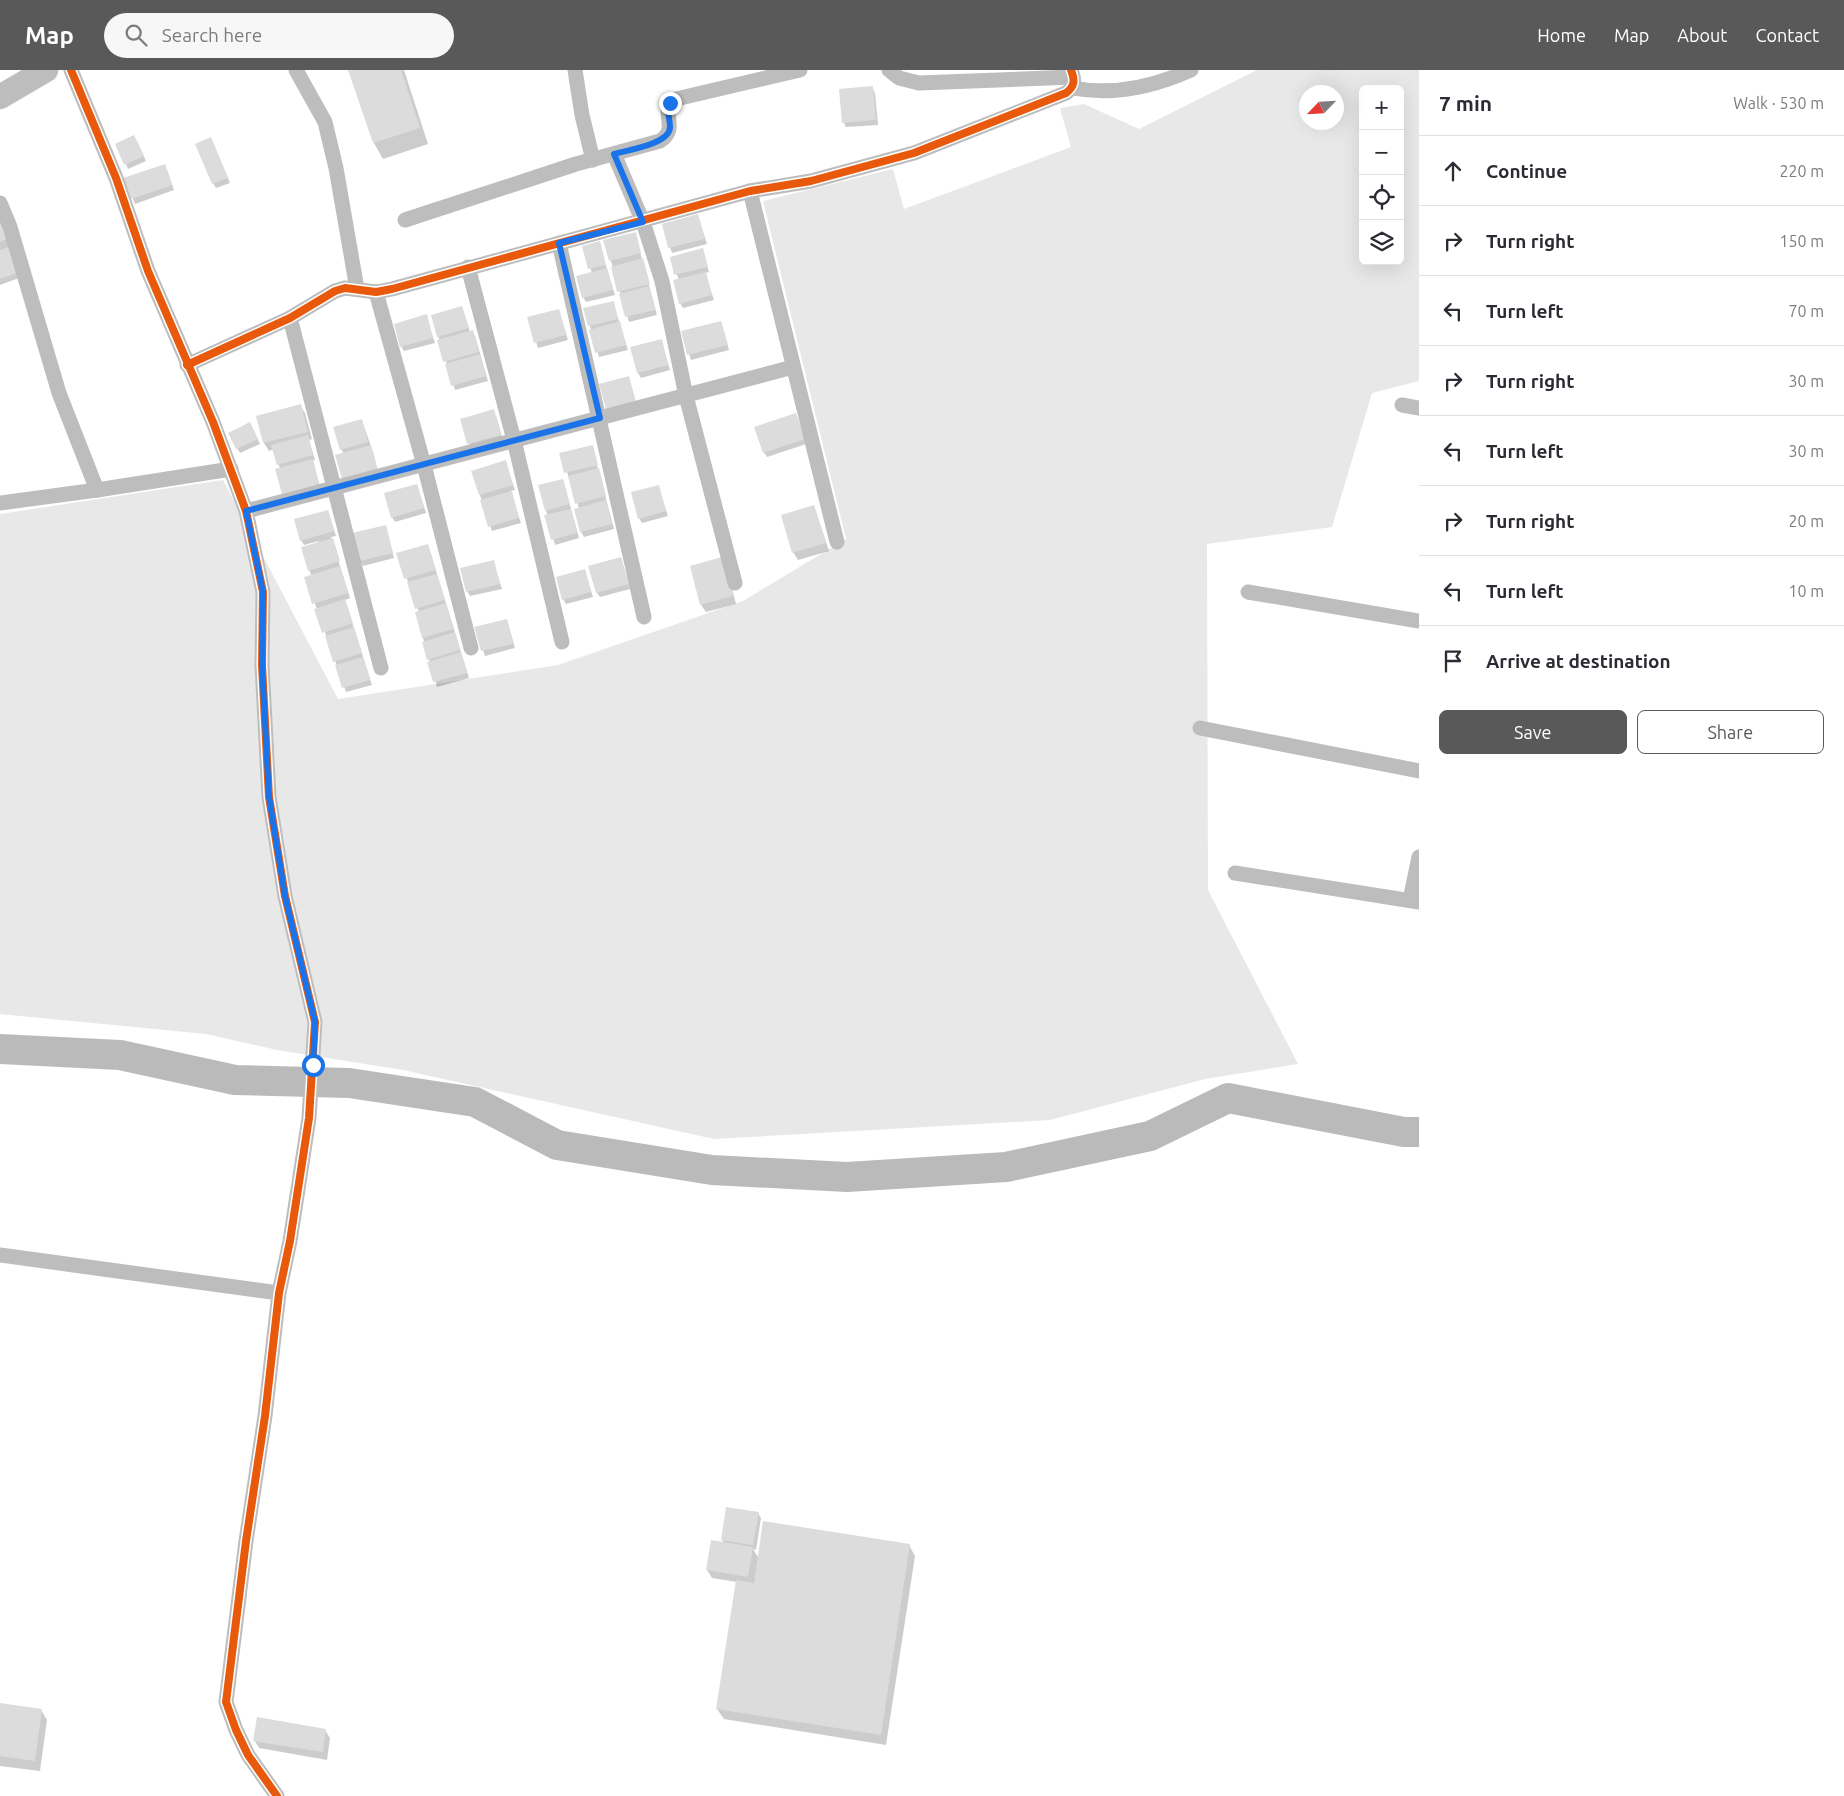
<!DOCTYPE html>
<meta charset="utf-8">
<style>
:root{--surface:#fff;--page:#f7f7f7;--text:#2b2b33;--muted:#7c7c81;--line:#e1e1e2;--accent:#595959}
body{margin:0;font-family:Ubuntu,sans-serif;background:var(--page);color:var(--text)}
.controls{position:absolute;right:15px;top:15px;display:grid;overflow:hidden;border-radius:8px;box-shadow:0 5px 20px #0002}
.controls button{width:45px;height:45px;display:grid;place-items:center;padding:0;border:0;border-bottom:1px solid var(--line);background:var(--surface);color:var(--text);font:25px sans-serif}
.compass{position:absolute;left:1299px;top:15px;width:45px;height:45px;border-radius:50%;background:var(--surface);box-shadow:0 5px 20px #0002;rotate:245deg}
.stop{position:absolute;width:15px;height:15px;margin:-11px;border:4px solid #1a73e8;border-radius:50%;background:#fff}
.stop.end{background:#1a73e8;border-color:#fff;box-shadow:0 1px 5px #0008}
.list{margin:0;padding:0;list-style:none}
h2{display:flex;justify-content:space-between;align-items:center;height:65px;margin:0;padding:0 20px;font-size:21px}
h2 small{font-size:16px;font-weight:400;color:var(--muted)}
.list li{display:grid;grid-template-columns:32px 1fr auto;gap:15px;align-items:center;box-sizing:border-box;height:70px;padding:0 20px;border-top:1px solid var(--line)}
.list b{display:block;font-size:19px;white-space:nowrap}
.list em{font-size:16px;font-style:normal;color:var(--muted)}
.actions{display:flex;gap:10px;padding:15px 20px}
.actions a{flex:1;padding:11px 0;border:1px solid var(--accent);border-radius:8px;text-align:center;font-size:18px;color:var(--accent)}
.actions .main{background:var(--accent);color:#fff}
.icon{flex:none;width:28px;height:28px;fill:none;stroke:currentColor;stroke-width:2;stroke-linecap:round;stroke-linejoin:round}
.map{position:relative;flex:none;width:1419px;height:1726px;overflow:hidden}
header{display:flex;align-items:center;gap:30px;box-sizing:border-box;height:70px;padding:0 25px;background:var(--accent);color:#fff}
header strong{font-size:24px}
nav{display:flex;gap:28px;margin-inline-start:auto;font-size:18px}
.search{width:350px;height:45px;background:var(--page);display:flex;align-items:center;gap:12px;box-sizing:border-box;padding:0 18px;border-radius:28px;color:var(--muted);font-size:19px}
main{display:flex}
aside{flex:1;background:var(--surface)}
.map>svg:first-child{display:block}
</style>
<header>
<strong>Map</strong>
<div class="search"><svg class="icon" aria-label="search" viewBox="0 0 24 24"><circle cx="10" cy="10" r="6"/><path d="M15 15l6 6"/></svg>Search here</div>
<nav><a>Home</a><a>Map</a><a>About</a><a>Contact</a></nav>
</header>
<main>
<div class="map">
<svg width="1419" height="1726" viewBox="0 0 1419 1726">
<rect width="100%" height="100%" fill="#fff"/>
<path fill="#e8e8e8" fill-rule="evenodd" d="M 1257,0 L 1419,0 L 1419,311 L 1372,323 L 1332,457 L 1207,474 L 1208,820 L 1298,994 L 1205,1009 L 1050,1050 L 714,1069 L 403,1000 L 277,980 L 206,964 L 0,944 L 0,444 L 223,410 L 338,629 L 558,595 L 743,531 L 846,469 L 763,131 L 893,99 L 904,139 L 1071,77 L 1060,38 L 1084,34 L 1139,59 ZM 1363,19 L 1400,19 L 1400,191 L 1363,191 ZM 1306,22 L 1336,22 L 1336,52 L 1306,52 Z"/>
<g fill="#0003">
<polygon points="350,0 404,0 428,74 383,89 374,73"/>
<polygon points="872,18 875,23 878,55 846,57 844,53"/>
<polygon points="211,68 230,113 216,118 213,113"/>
<polygon points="137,71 146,91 128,99 126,94"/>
<polygon points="167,100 174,120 135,134 125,109"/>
<polygon points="698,146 707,174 672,183 663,154"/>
<polygon points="0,153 10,177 19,208 0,215"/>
<polygon points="635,163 657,245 629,252 605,171"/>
<polygon points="599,173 615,225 586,232 583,227 592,203 584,177"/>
<polygon points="702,180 709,202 705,203 714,230 683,238 680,233 679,210 671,188"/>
<polygon points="613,232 628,280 599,287 585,239"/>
<polygon points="462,237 470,262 475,266 488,311 455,320 432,246"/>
<polygon points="559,240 568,270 538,278 529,248"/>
<polygon points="426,246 435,273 404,281 401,276"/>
<polygon points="721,252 729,280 691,290 682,262"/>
<polygon points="661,270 670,300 641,308 638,303"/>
<polygon points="300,335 305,343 312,369 309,370 315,390 312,391 321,419 280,399 274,379 269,381 264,373 257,347"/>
<polygon points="795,344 806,374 767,387 764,382"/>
<polygon points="496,346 503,370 471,379 462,350"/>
<polygon points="362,351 373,382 379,405 344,384 341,379"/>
<polygon points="253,359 260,374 240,383 237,378"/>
<polygon points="592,376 614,459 584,467 581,462 579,438 561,384"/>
<polygon points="505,392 515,420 510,421 521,453 492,461 480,425"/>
<polygon points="563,410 579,468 555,475 546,440"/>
<polygon points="417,415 426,443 395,452 392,447"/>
<polygon points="658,416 668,446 642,453 639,448"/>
<polygon points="814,436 829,481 798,490 793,482"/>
<polygon points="328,441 336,466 331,467 350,528 345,530 372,615 346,622 306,508 312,506 309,500 319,471 304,475 301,470"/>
<polygon points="385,456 394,488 363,496 360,491"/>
<polygon points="428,475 469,608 437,617 416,543 419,542 398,484"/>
<polygon points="621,488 630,519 600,527 597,523"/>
<polygon points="493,491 502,519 470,526 467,521"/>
<polygon points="726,497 736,534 706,542 701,535"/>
<polygon points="585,501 593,527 566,534 563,529"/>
<polygon points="507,550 515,578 485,586 476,558"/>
<polygon points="758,1443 761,1448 756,1480 753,1479 759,1489 909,1475 915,1486 886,1675 724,1649 717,1639 737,1512 712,1508 707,1500 724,1473 722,1470"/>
<polygon points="0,1634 41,1640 47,1650 40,1701 0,1696"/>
<polygon points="325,1660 330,1668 327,1690 259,1678 255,1671"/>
</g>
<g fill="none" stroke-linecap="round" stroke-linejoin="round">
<polyline stroke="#bababa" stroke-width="30" points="0,979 120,985 235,1010 349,1013 475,1032 557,1075 712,1100 847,1107 1006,1097 1150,1066 1228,1028 1404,1062 1419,1062"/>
</g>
<g fill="#dcdcdc">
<polygon points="348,0 401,0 420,58 373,73"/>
<polygon points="873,16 876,50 842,53 839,19"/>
<polygon points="134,65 144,86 124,95 115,74"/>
<polygon points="211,67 228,108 212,114 195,74"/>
<polygon points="165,94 172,115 131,129 123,108"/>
<polygon points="698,144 705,169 668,178 662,154"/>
<polygon points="0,153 7,169 0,172"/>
<polygon points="636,162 641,183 609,191 603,170"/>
<polygon points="600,171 606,195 588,199 582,176"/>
<polygon points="9,177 17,203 0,209 0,180"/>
<polygon points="703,178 708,197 674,205 670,187"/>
<polygon points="643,188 650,214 617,222 611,197"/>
<polygon points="607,198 613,220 582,228 576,206"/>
<polygon points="706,202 712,225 679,234 673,210"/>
<polygon points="649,216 655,240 625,247 619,224"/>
<polygon points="614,231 618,249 588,256 583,238"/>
<polygon points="462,236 469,258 437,267 431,245"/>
<polygon points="559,239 566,265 534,273 527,247"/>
<polygon points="427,244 433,268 400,277 394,254"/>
<polygon points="620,251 626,275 595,283 589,260"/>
<polygon points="721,251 728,275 687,285 681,261"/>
<polygon points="473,260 479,282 443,292 437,270"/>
<polygon points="662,269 668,295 637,303 630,277"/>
<polygon points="480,284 486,306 451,316 445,294"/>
<polygon points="629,306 636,332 606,339 599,314"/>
<polygon points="301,334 308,362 263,373 256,346"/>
<polygon points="494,339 501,365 467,374 460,349"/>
<polygon points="796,343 805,369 763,383 754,357"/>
<polygon points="362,349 368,372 340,380 333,357"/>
<polygon points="250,352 258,369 236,379 228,363"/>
<polygon points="308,365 313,385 277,395 271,375"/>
<polygon points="371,375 377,400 342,409 335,385"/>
<polygon points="593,375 598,395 564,403 559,383"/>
<polygon points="313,389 319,414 282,424 275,399"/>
<polygon points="506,390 513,415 479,425 471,401"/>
<polygon points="599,398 606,426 575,434 568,406"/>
<polygon points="563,409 570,434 545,441 538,415"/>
<polygon points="417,414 424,438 391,448 384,423"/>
<polygon points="659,415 666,441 638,449 631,422"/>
<polygon points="512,421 519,448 488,457 480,430"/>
<polygon points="606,430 612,454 580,462 574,439"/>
<polygon points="814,435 826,473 792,483 781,445"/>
<polygon points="571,439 577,463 551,470 544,445"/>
<polygon points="328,440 334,461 300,471 294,449"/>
<polygon points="386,455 393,483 359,491 352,463"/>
<polygon points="333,468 340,491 308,501 301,477"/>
<polygon points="428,474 436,500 404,509 396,483"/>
<polygon points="621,487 629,514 596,523 588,496"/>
<polygon points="722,487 733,526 700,535 690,496"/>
<polygon points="494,490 500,514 466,522 460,498"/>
<polygon points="340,496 348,523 312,534 304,507"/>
<polygon points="585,499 591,522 562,530 556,507"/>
<polygon points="437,504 445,530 415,539 407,512"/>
<polygon points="345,529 353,553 322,563 314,539"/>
<polygon points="446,533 453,559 422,568 415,542"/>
<polygon points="507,549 513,574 481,581 474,557"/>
<polygon points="354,557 362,583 333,592 325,566"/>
<polygon points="455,562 460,580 427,590 422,572"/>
<polygon points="461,582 467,603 433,612 427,592"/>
<polygon points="363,587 370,610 342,618 335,595"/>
<polygon points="726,1437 759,1442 753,1475 721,1470"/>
<polygon points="763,1451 910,1474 881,1665 716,1639 736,1510 754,1513"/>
<polygon points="711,1470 753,1477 748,1507 706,1500"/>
<polygon points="0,1633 42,1639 35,1691 0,1686"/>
<polygon points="257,1647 326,1659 323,1682 253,1671"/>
</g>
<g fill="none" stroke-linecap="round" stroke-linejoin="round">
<defs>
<polyline id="primary" points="0,27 46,0"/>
</defs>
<use href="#primary" stroke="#dbdbdb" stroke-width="25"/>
<g stroke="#bdbdbd" stroke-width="15">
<polyline points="71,0 116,108 148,201 213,352 246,441 263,522 262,595 269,727 285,826 315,952 309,1048 290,1171 279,1223 265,1346 246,1471 226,1632 236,1660 248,1685 277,1726"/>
<polyline points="296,0 325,52 336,98 357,219"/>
<polyline points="575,0 582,45 593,90"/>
<polyline points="889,0 899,8 919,13 1073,7"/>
<path d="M 1073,18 C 1114,26 1153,17 1191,0"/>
<polyline points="614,84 643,152 662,211 686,326 735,513"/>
<polyline points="750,121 837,472"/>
<polyline points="0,133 10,157 59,323 97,420"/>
<path d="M 405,150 L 576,94 L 660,71 C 681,57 657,42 676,29 L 800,0"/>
<polyline points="559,173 644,547"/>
<polyline points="468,197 514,370 562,572"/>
<polyline points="376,222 424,395 471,578"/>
<polyline points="290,248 381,598"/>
<path d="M 187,295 L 290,248 L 335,221 L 345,218 L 376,222 L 392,219 L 750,121 L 811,111 L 914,83 L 1066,23 C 1075,16 1075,10 1071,0"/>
<polyline points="1402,335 1419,338"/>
<polyline points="0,433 97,420 231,399"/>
<polyline points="246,441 793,297"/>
<polyline points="1248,522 1419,551"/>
<polyline points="1200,658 1419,701"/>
<polyline points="1235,803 1419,832"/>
<polyline points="1410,830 1419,787"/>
<polyline points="0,1185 279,1223"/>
</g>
<use href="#primary" stroke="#bdbdbd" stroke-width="24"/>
<defs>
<g id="cycleway">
<polyline points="71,0 116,108 148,201 213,352 246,441 263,522 262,595 269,727 285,826 315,952 309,1048 290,1171 279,1223 265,1346 246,1471 226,1632 236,1660 248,1685 277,1726"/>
<path d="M 187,295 L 290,248 L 335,221 L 345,218 L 376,222 L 392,219 L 750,121 L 811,111 L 914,83 L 1066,23 C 1075,16 1075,10 1071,0"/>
</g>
</defs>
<use href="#cycleway" stroke="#fff" stroke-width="11"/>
<use href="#cycleway" stroke="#e8590c" stroke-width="8"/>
</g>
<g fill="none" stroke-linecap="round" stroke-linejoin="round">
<path stroke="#1a73e8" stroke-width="6" d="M 313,995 L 315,952 L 285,826 L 269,727 L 262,595 L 263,522 L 246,441 L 600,348 L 559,173 L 643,152 L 614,84 C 628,80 670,74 670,57 C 670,48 666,42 670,33"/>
</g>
</svg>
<div class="controls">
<button>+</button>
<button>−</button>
<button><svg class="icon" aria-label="locate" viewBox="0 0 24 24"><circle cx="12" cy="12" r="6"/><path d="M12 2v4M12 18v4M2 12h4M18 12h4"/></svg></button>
<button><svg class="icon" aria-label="layers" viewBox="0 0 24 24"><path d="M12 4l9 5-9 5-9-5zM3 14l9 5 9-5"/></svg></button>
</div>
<svg class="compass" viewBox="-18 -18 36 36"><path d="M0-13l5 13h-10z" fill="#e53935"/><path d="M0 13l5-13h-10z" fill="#7c7c81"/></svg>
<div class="stop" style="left:313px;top:995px"></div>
<div class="stop end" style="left:670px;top:33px"></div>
</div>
<aside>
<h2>7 min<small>Walk · 530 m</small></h2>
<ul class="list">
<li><svg class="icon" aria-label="ahead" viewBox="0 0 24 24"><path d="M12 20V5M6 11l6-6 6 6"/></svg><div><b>Continue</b></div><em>220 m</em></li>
<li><svg class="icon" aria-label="right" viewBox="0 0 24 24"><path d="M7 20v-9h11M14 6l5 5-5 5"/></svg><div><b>Turn right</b></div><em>150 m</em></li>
<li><svg class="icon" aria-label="left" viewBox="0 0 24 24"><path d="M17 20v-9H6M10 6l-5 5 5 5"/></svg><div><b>Turn left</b></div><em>70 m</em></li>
<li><svg class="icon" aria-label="right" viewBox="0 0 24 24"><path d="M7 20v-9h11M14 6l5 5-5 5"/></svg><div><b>Turn right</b></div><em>30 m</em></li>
<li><svg class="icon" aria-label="left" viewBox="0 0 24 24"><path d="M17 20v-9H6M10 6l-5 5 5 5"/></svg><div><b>Turn left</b></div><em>30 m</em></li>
<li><svg class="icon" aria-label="right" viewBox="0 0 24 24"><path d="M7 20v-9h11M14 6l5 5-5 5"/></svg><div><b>Turn right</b></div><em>20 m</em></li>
<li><svg class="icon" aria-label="left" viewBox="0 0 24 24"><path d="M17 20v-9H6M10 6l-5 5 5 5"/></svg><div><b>Turn left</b></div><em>10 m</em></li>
<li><svg class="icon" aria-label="arrive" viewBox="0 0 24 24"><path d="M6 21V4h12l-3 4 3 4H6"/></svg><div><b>Arrive at destination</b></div></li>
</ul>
<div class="actions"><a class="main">Save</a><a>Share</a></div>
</aside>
</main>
